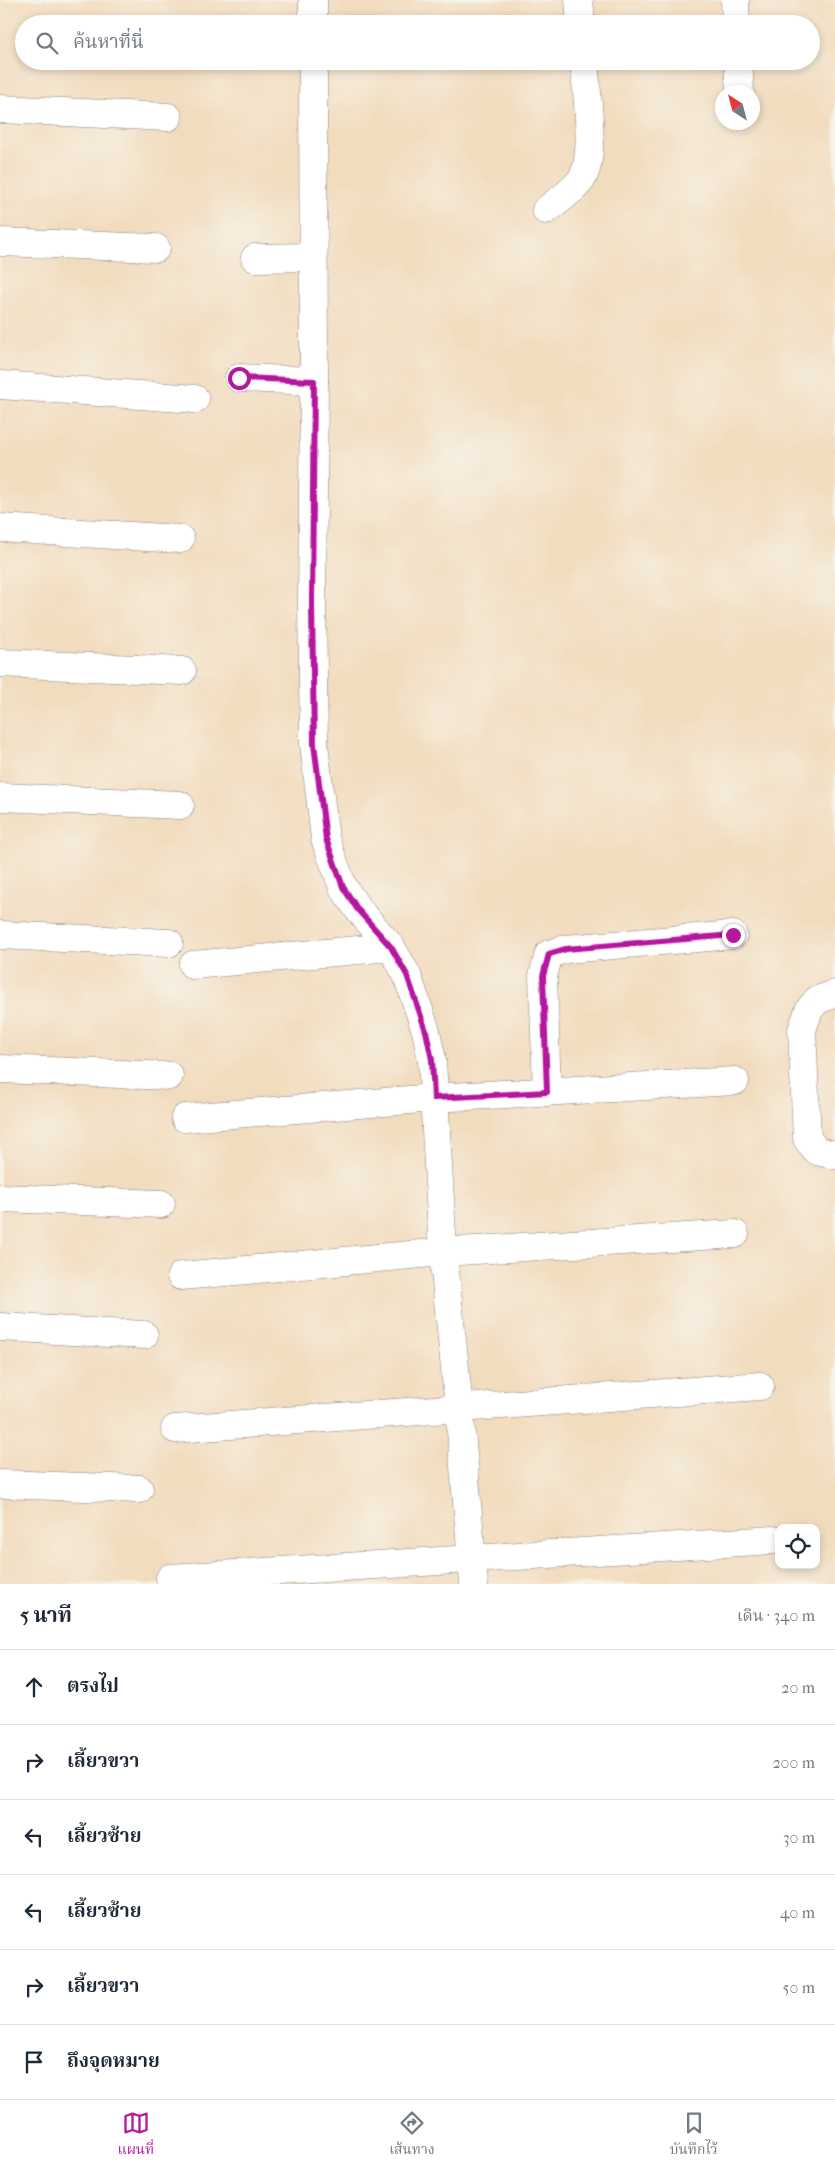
<!DOCTYPE html>
<html lang="th">
<meta charset="utf-8">
<style>
:root{--surface:#fff;--page:#f6f6f7;--text:#1f2937;--muted:#747a83;--line:#e0e1e3;--accent:#b5179e}
body{margin:0;font-family:"IM FELL French Canon","Noto Serif Thai",serif;background:var(--page);color:var(--text)}
.controls{position:absolute;right:15px;bottom:15px;display:grid;overflow:hidden;border-radius:10px;box-shadow:0 2px 8px #0003}
.controls button{width:45px;height:45px;display:grid;place-items:center;padding:0;border:0;border-bottom:1px solid var(--line);background:var(--surface);color:var(--text);font:25px sans-serif}
.compass{position:absolute;left:715px;top:85px;width:45px;height:45px;border-radius:50%;background:var(--surface);box-shadow:0 2px 8px #0003;rotate:324deg}
.stop{position:absolute;width:15px;height:15px;margin:-11px;border:4px solid #b5179e;border-radius:50%;background:#fff}
.stop.end{background:#b5179e;border-color:#fff;box-shadow:0 1px 5px #0008}
.list{margin:0;padding:0;list-style:none}
h2{display:flex;justify-content:space-between;align-items:center;height:65px;margin:0;padding:0 20px;font-size:21px}
h2 small{font-size:16px;font-weight:400;color:var(--muted)}
.list li{display:grid;grid-template-columns:32px 1fr auto;gap:15px;align-items:center;box-sizing:border-box;height:75px;padding:0 20px;border-top:1px solid var(--line)}
.list b{display:block;font-size:19px;white-space:nowrap}
.list em{font-size:16px;font-style:normal;color:var(--muted)}
.icon{flex:none;width:28px;height:28px;fill:none;stroke:currentColor;stroke-width:2;stroke-linecap:round;stroke-linejoin:round}
.map{position:relative;flex:none;width:835px;height:1584px;overflow:hidden}
.search{position:absolute;background:var(--surface);box-shadow:0 2px 8px #0003;left:15px;right:15px;top:15px;height:55px;display:flex;align-items:center;gap:12px;box-sizing:border-box;padding:0 18px;border-radius:28px;color:var(--muted);font-size:19px}
.sheet{height:515px;background:var(--surface)}
nav{display:flex;justify-content:space-around;align-items:center;box-sizing:border-box;height:70px;border-top:1px solid var(--line);background:var(--surface);font-size:14px;color:var(--muted)}
nav a{display:grid;justify-items:center;gap:2px}
nav .on{color:var(--accent)}
.map>svg:first-child{display:block}
</style>
<div class="map">
<svg width="835" height="1584" viewBox="0 0 835 1584">
<rect width="100%" height="100%" fill="#f7f3e8"/>
<filter id="ink" filterUnits="userSpaceOnUse"><feTurbulence type="fractalNoise" baseFrequency=".02" numOctaves="2"/><feDisplacementMap in="SourceGraphic" scale="10" xChannelSelector="R" yChannelSelector="G"/><feConvolveMatrix kernelMatrix="1 2 1 2 8 2 1 2 1" color-interpolation-filters="sRGB"/></filter>
<filter id="wash" filterUnits="userSpaceOnUse"><feTurbulence type="fractalNoise" baseFrequency=".0096" numOctaves="4" result="noise"/><feDisplacementMap in="SourceGraphic" scale="20" xChannelSelector="R" yChannelSelector="G"/><feGaussianBlur stdDeviation="1.12" result="paint"/><feColorMatrix in="noise" values="0 0 0 0 0 0 0 0 0 0 0 0 0 0 0 0 0 1.4 0 .05"/><feComposite in="paint" operator="in"/></filter>
<g filter="url(#wash)">
<rect width="100%" height="100%" fill="#f2dcbe"/>
</g>
<g filter="url(#ink)">
<g fill="none" stroke-linecap="round" stroke-linejoin="round">
<defs>
<g id="minor">
<polyline points="579,0 581,24"/>
<polyline points="735,0 736,24"/>
<polyline points="313,24 313,0"/>
<polyline points="313,61 314,381 312,604 314,744 325,839 343,887 358,909 391,947 407,975 426,1031 432,1060 443,1252 459,1407 474,1584"/>
<polyline points="738,61 740,92"/>
<polyline points="0,109 168,117"/>
<path d="M 546,210 C 558,201 572,192 581,180 C 597,158 586,89 584,61"/>
<polyline points="0,242 156,248"/>
<polyline points="255,258 313,257"/>
<polyline points="239,378 314,381"/>
<polyline points="0,385 195,399"/>
<polyline points="0,528 180,539"/>
<polyline points="0,663 182,671"/>
<polyline points="0,797 180,805"/>
<polyline points="0,935 169,943"/>
<polyline points="193,965 391,947"/>
<polyline points="835,994 817,1000 809,1010 802,1030 807,1139 817,1151 835,1155"/>
<polyline points="0,1069 169,1076"/>
<polyline points="547,1092 543,976 549,954 566,949 733,935"/>
<polyline points="185,1118 434,1098 735,1081"/>
<polyline points="0,1198 161,1204"/>
<polyline points="181,1276 443,1252 735,1234"/>
<polyline points="0,1327 144,1335"/>
<polyline points="175,1429 760,1386"/>
<polyline points="0,1484 139,1489"/>
<polyline points="170,1578 773,1540"/>
</g>
</defs>
<use href="#minor" stroke="#8a7f7c" stroke-width="29"/>
<use href="#minor" stroke="#fff" stroke-width="28"/>
</g>
</g>
<g fill="none" stroke-linecap="round" stroke-linejoin="round" filter="url(#ink)">
<polyline stroke="#b5179e" stroke-width="6" points="239,378 314,381 312,604 314,744 326,839 343,887 358,910 391,947 407,975 426,1031 432,1060 434,1098 547,1092 543,976 549,954 566,949 733,935"/>
</g>
</svg>
<div class="controls">
<button><svg class="icon" aria-label="locate" viewBox="0 0 24 24"><circle cx="12" cy="12" r="6"/><path d="M12 2v4M12 18v4M2 12h4M18 12h4"/></svg></button>
</div>
<svg class="compass" viewBox="-18 -18 36 36"><path d="M0-13l5 13h-10z" fill="#e53935"/><path d="M0 13l5-13h-10z" fill="#747a83"/></svg>
<div class="stop" style="left:239px;top:378px"></div>
<div class="stop end" style="left:733px;top:935px"></div>
<div class="search"><svg class="icon" aria-label="search" viewBox="0 0 24 24"><circle cx="10" cy="10" r="6"/><path d="M15 15l6 6"/></svg>ค้นหาที่นี่</div>
</div>
<section class="sheet">
<h2>5 นาที<small>เดิน · 340 m</small></h2>
<ul class="list">
<li><svg class="icon" aria-label="ahead" viewBox="0 0 24 24"><path d="M12 20V5M6 11l6-6 6 6"/></svg><div><b>ตรงไป</b></div><em>20 m</em></li>
<li><svg class="icon" aria-label="right" viewBox="0 0 24 24"><path d="M7 20v-9h11M14 6l5 5-5 5"/></svg><div><b>เลี้ยวขวา</b></div><em>200 m</em></li>
<li><svg class="icon" aria-label="left" viewBox="0 0 24 24"><path d="M17 20v-9H6M10 6l-5 5 5 5"/></svg><div><b>เลี้ยวซ้าย</b></div><em>30 m</em></li>
<li><svg class="icon" aria-label="left" viewBox="0 0 24 24"><path d="M17 20v-9H6M10 6l-5 5 5 5"/></svg><div><b>เลี้ยวซ้าย</b></div><em>40 m</em></li>
<li><svg class="icon" aria-label="right" viewBox="0 0 24 24"><path d="M7 20v-9h11M14 6l5 5-5 5"/></svg><div><b>เลี้ยวขวา</b></div><em>50 m</em></li>
<li><svg class="icon" aria-label="arrive" viewBox="0 0 24 24"><path d="M6 21V4h12l-3 4 3 4H6"/></svg><div><b>ถึงจุดหมาย</b></div></li>
</ul>
</section>
<nav>
<a class="on"><svg class="icon" aria-label="map" viewBox="0 0 24 24"><path d="M3 6l6-2 6 2 6-2v14l-6 2-6-2-6 2zM9 4v14M15 6v14"/></svg>แผนที่</a>
<a><svg class="icon" aria-label="directions" viewBox="0 0 24 24"><path d="M12 3l9 9-9 9-9-9zM9 14v-3h6M13 9l2 2-2 2"/></svg>เส้นทาง</a>
<a><svg class="icon" aria-label="saved" viewBox="0 0 24 24"><path d="M7 4h10v16l-5-4-5 4z"/></svg>บันทึกไว้</a>
</nav>
